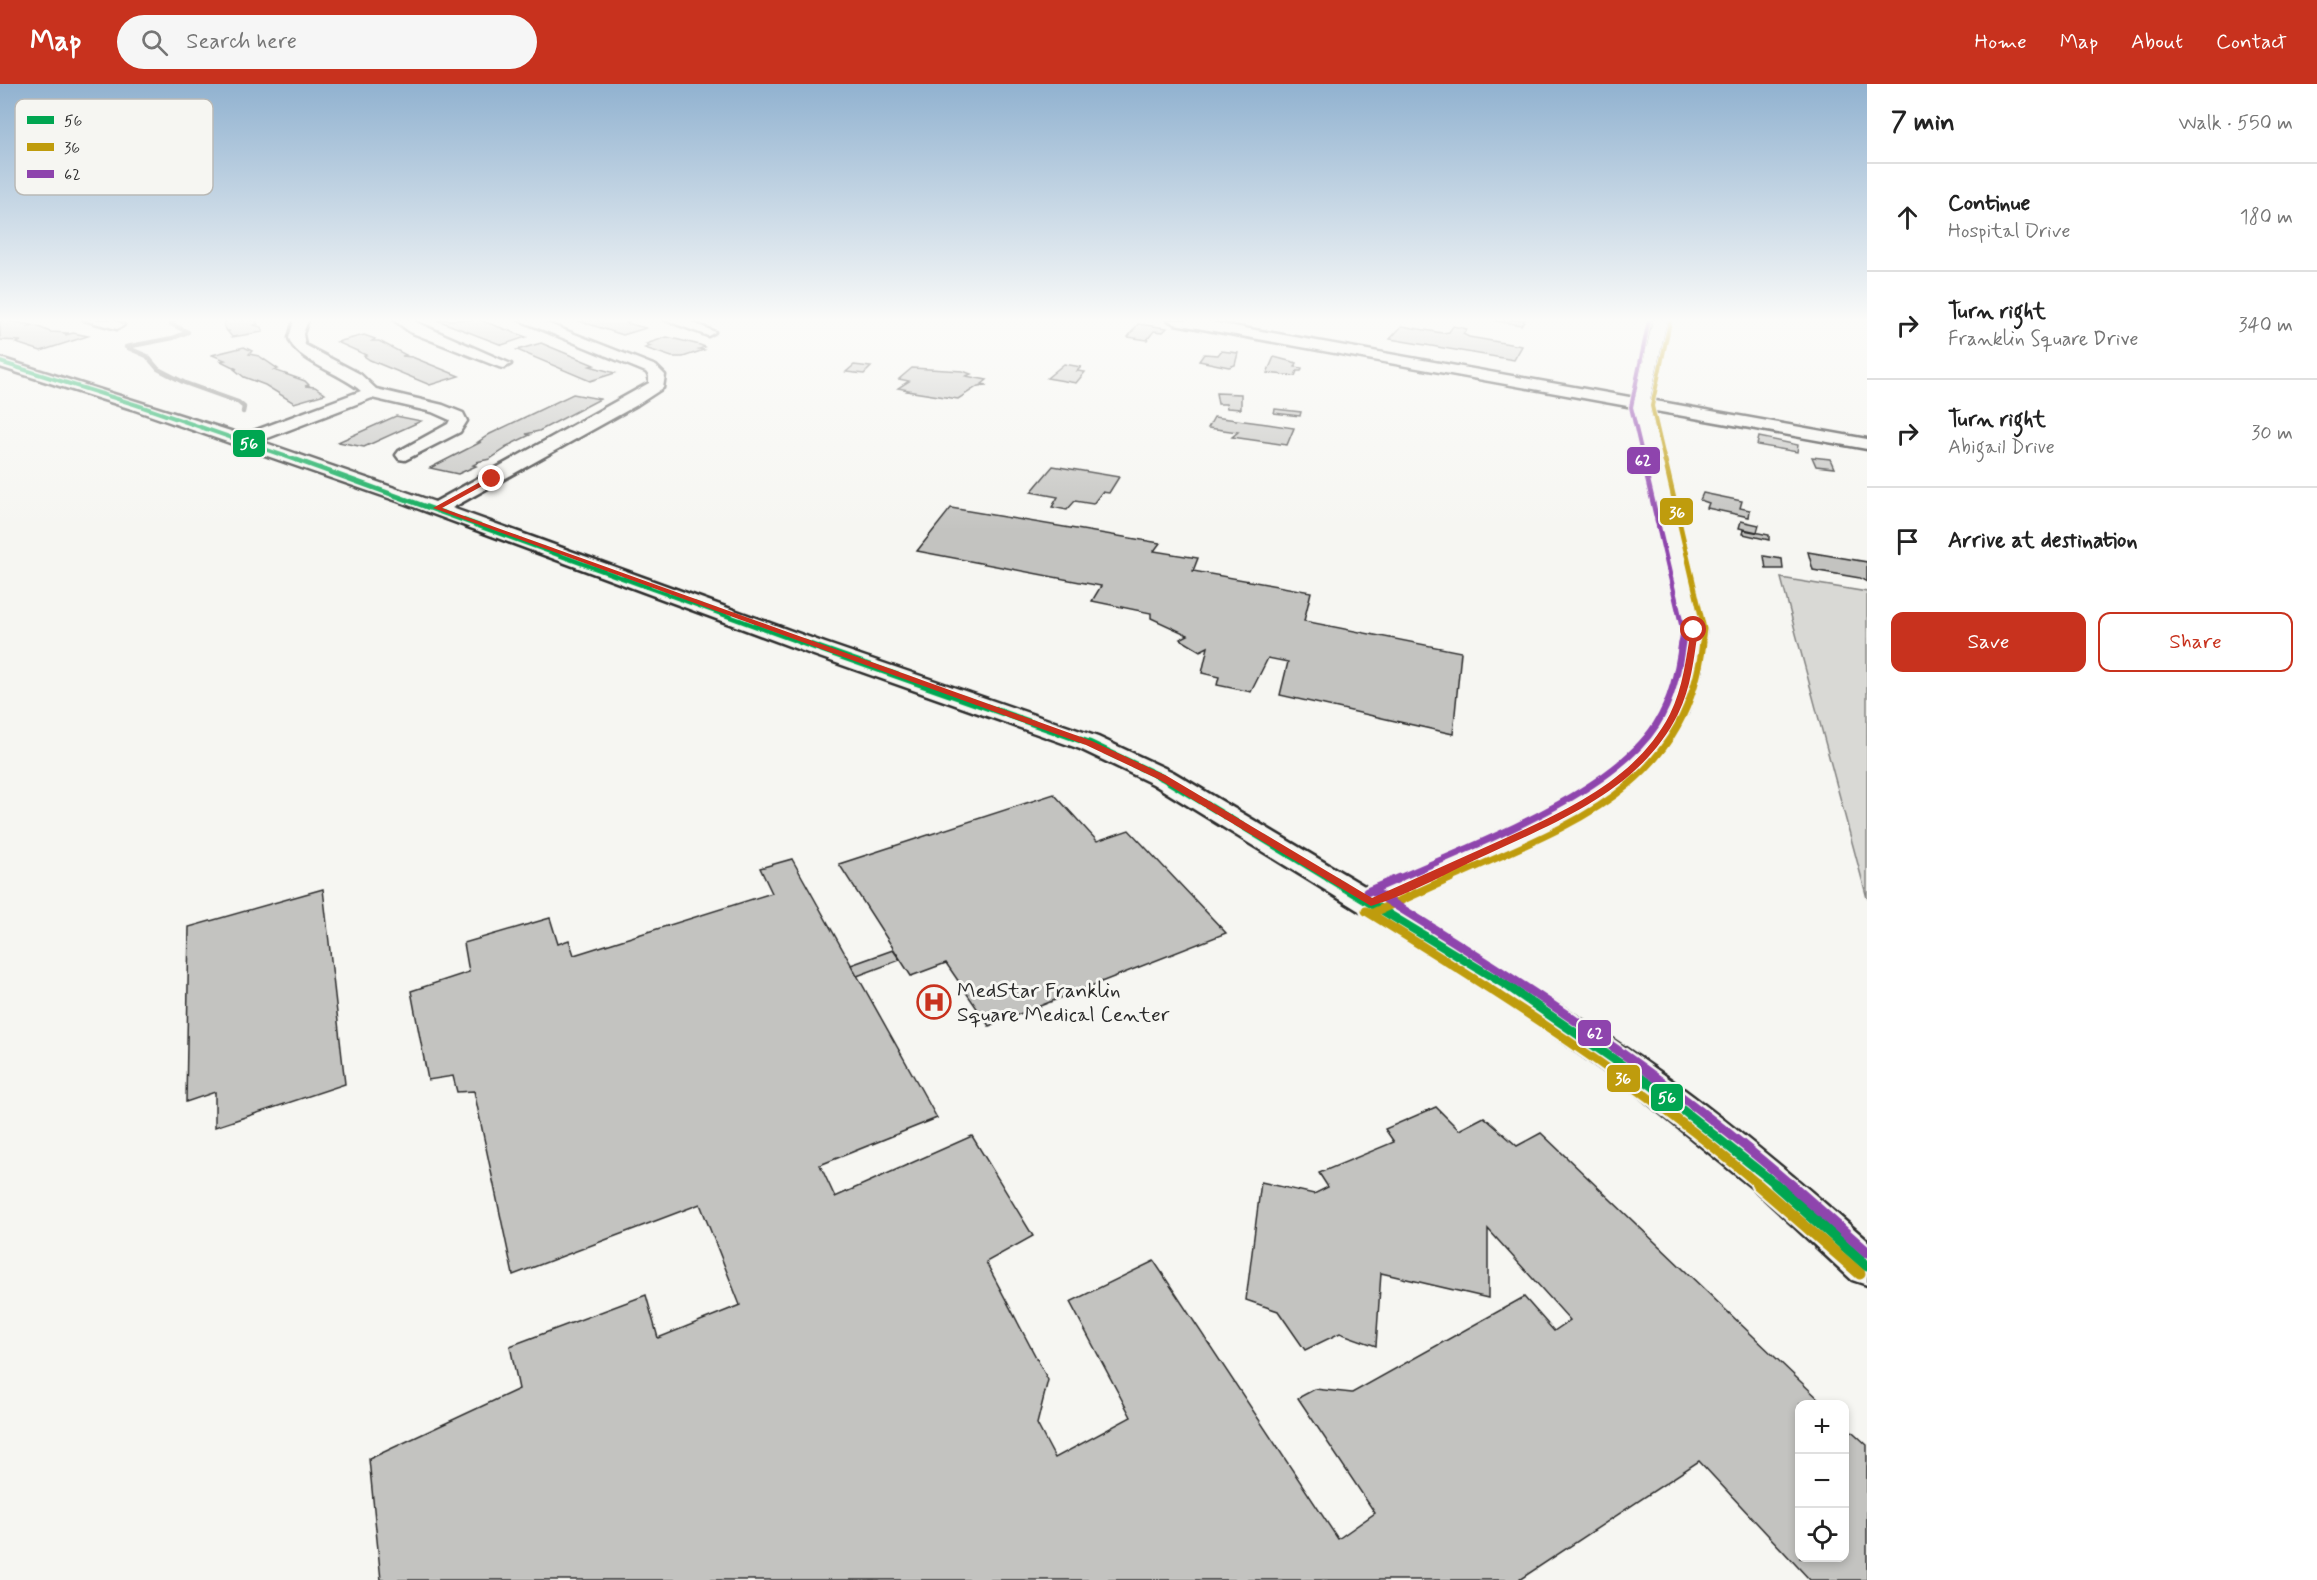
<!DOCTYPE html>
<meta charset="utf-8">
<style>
:root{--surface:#fff;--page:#f6f6f6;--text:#222;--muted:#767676;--line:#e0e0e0;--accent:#c8321e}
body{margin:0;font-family:Mynerve,sans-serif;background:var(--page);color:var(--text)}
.controls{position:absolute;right:18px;bottom:18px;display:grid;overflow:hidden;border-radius:12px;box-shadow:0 3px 9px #0003}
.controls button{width:54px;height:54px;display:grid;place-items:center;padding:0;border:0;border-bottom:2px solid var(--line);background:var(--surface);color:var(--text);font:30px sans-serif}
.stop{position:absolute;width:18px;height:18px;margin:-14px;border:4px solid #c8321e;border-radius:50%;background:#fff}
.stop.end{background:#c8321e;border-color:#fff;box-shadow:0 2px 6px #0008}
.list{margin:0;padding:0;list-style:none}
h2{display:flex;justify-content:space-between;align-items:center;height:78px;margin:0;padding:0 24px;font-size:26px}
h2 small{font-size:20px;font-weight:400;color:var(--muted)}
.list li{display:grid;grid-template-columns:39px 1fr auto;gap:18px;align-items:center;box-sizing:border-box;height:108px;padding:0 24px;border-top:2px solid var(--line)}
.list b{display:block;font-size:22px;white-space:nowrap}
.list p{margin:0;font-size:20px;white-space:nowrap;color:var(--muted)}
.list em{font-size:20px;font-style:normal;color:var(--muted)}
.actions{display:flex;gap:12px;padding:18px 24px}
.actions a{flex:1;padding:14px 0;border:2px solid var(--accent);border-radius:12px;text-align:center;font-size:21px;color:var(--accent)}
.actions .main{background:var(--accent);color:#fff}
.icon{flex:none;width:33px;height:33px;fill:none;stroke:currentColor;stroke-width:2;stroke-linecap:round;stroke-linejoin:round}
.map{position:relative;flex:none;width:1867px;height:1496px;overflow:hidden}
header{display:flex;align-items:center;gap:36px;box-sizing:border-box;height:84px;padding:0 30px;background:var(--accent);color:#fff}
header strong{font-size:28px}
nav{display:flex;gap:33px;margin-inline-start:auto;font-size:21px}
.search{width:420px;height:54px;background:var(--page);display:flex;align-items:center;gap:15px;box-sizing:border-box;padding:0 21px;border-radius:33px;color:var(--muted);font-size:22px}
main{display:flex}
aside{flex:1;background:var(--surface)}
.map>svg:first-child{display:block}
</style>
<header>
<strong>Map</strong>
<div class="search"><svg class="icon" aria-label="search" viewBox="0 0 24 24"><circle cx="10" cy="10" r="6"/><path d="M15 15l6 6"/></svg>Search here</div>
<nav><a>Home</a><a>Map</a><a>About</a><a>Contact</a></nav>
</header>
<main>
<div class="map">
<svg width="1867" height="1496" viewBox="0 0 1867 1496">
<rect width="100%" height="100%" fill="#f6f6f2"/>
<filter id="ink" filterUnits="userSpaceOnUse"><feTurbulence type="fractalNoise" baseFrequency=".0167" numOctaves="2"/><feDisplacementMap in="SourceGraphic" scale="12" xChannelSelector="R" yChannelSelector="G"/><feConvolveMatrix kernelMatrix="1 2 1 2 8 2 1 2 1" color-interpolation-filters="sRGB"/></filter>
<g filter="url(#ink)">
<polygon fill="#d9d9d5" stroke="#828280" stroke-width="1.5" points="1781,494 1867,508 1867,814"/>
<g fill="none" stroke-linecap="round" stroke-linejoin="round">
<polyline stroke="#7a7a78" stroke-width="4.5" points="175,236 171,240 188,248 173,254 126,263 147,272 158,285 185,299 238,318 244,323 243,328"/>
</g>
<g fill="#c3c3c0" stroke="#2b2b2b" stroke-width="1.5">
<polygon points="0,236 33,241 27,243 36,242 51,248 69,249 64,250 66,251 73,249 88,252 41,267 16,259 21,257 0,256"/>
<polygon points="225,236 256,236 258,240 254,241 261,243 263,248 232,253 228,248 230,247 227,247 224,242"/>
<polygon points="437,236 480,236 526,253 502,261"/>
<polygon points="576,236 624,236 629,238 626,239 646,244 623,251"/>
<polygon points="1490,236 1525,236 1521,241"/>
<polygon points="1138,240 1167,244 1163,248 1154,247 1147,256 1128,253"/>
<polygon points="1402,242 1442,249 1449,248 1453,242 1467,245 1463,250 1469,253 1522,262 1514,276 1390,255"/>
<polygon points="364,251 375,255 372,257 379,257 406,271 402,272 412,273 459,292 430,301 370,276 364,272 366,271 337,258"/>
<polygon points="667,253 700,261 705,263 699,265 704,266 683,273 672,273 645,264 651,262 646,260"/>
<polygon points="541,259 594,281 590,282 615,289 590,297 517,266"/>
<polygon points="244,263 252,267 249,270 259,272 278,285 274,286 305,297 309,301 305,302 315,303 325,310 294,319 265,301 244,293 234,285 237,285 221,277 225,276 212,271"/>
<polygon points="1221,267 1238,269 1235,281 1229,283 1199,277 1204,270 1218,271"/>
<polygon points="1274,273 1297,279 1295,283 1302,284 1301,287 1297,287 1295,292 1267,289"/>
<polygon points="1064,280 1081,283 1077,287 1085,288 1076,299 1047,294"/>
<polygon points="854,281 871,283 864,290 846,288"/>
<polygon points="912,284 963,287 971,290 966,292 987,296 982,300 987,301 978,302 958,315 907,307 909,306 898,304 909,297 899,295"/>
<polygon points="1216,309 1241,310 1241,325 1227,324 1226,320 1218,320"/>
<polygon points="573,310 600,315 539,347 526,350 530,351 505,363 508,363 490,375 476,378 479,378 473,381 476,382 458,390 430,384 481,358 478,358 490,350"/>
<polygon points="1275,325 1301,328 1300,332 1274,329"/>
<polygon points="396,332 421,337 364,363 338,358"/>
<polygon points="1214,333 1267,340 1294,344 1287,361 1232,353 1238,348 1208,344"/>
<polygon points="1759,353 1798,361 1797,368 1757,361"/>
<polygon points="1812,373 1830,375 1834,384 1816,382"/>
<polygon points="1053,382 1119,393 1109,409 1102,408 1093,420 1075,417 1067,426 1052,423 1058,413 1031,408"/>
<polygon points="1703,409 1742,417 1740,424 1750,426 1749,433 1707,424 1709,419 1700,416"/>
<polygon points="951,424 1160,459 1154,467 1198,474 1193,487 1311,508 1304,537 1461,568 1453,650 1280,611 1288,578 1268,574 1251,608 1217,601 1219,593 1202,589 1208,563 1200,567 1180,555 1188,551 1151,534 1151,529 1092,517 1101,502 917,467"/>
<polygon points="1741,437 1759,441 1757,448 1739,444"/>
<polygon points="1744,446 1769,451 1769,456 1743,450"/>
<polygon points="1808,468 1867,478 1867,498 1860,494 1813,486"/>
<polygon points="1764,472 1782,475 1783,485 1766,485"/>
<polygon points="1054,710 1097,757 1129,746 1226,849 989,942 946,879 911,892 839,780"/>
<polygon points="792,775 937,1034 820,1081 835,1113 972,1052 1033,1152 986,1178 1048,1296 1037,1340 1055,1374 1131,1333 1070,1218 1154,1177 1338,1455 1375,1429 1298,1314 1315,1305 1352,1309 1524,1213 1554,1247 1570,1236 1488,1145 1488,1214 1381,1189 1376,1262 1340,1249 1305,1266 1278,1227 1246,1216 1261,1098 1314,1110 1328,1103 1319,1089 1394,1058 1385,1045 1436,1023 1459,1046 1484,1033 1517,1062 1541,1049 1824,1320 1800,1320 1800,1474 1844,1474 1844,1340 1867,1361 1867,1496 1810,1496 1699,1377 1519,1496 381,1496 369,1375 519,1305 510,1262 646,1211 658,1254 740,1221 700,1120 513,1191 474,1007 457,1008 453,992 428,996 411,907 469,888 464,859 550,834 558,860 569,856 574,871 772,809 760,784"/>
<polygon points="323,805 345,1000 215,1043 215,1008 186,1018 189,843"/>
<polygon points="893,866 900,876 857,892 851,881"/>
</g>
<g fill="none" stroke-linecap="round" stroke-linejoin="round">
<defs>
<g id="minor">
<polygon points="84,236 115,236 124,241 117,245"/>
<path d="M 294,236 L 308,236 L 303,250 L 305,261 L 360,290 L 376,305 L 443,321 L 463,329 L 467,337 L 460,348 L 405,376 L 399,375 L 396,371 L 399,367 L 448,340 L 450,336 L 432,328 L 372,314 L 260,357 L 435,418 L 649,299 L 649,292 L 646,288 L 519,236 L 539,236 L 656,282 L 665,291 L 663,304 L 637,321 L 452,424 L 825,559 L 1098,653 L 1173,688 L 1371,806 L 1556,724 L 1599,698 L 1646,654 L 1661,629 L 1677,587 L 1683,546 L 1633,323 L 1175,240 L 1168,236 L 1200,236 L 1635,314 L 1653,236 L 1667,236 L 1650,316 L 1867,355 L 1867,365 L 1650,326 L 1705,546 L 1701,587 L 1687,629 L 1665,665 L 1619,710 L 1576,736 L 1395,820 C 1486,874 1576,929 1663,990 C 1734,1041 1801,1098 1867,1156 L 1867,1201 L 1852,1196 L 1754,1105 L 1638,1011 L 1497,912 L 1153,700 L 1080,665 L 808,569 L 403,419 L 132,325 L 0,283 L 0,274 L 243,351 L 361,307 C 343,290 294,276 289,254 Z"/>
<polygon points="394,236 411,236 511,280 504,284 499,283 410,248"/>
<polygon points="665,236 687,236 715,248 708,252"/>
</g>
</defs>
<use href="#minor" stroke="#2b2b2b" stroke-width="5"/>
<use href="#minor" fill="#f6f6f2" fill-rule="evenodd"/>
<defs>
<polyline id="bus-1-far4" points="0,278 137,321 302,378"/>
<polyline id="bus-1-far3" points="297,376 805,560"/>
<polyline id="bus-1-far2" points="801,558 1089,659 1163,694 1331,796"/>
<polyline id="bus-1-far1" points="1329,794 1509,903 1651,1001 1777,1101"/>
<polyline id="bus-1" points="1775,1100 1867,1182"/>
<polyline id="bus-2-far4" points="1665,378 1652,322 1670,238"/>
<polyline id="bus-2-far3" points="1665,376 1704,545 1702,560"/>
<path id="bus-2-far2" d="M 1447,796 C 1565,742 1686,707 1703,558"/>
<g id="bus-2-far1">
<path d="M 1366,827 C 1502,911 1637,997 1759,1101"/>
<polyline points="1375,828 1450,794"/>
</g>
<polyline id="bus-2" points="1757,1100 1860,1190"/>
<polyline id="bus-3-far4" points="1644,378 1631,323 1649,236"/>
<polyline id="bus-3-far3" points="1643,376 1683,547 1681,560"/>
<path id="bus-3-far2" d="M 1395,796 C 1471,762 1611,711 1656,641 C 1672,616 1678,587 1682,558"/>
<g id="bus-3-far1">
<polyline points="1367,808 1399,794"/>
<path d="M 1376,809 C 1521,898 1663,990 1791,1101"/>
</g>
<polyline id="bus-3" points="1790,1100 1867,1168"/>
</defs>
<use href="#bus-1-far4" stroke="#f6f6f2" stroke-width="6"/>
<use href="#bus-1-far3" stroke="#f6f6f2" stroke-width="8"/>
<use href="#bus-1-far2" stroke="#f6f6f2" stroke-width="11"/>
<use href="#bus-1-far1" stroke="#f6f6f2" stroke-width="14"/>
<use href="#bus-1" stroke="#f6f6f2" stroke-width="16"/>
<use href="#bus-2-far4" stroke="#f6f6f2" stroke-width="6"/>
<use href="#bus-2-far3" stroke="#f6f6f2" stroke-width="8"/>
<use href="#bus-2-far2" stroke="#f6f6f2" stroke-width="11"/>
<use href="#bus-2-far1" stroke="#f6f6f2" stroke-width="14"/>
<use href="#bus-2" stroke="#f6f6f2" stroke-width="16"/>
<use href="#bus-3-far4" stroke="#f6f6f2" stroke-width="6"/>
<use href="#bus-3-far3" stroke="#f6f6f2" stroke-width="8"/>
<use href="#bus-3-far2" stroke="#f6f6f2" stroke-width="11"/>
<use href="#bus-3-far1" stroke="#f6f6f2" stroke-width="14"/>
<use href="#bus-3" stroke="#f6f6f2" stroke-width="16"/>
<use href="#bus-1-far4" stroke="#00a651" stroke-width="4"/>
<use href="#bus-1-far3" stroke="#00a651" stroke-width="5"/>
<use href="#bus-1-far2" stroke="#00a651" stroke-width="7"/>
<use href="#bus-1-far1" stroke="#00a651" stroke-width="9"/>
<use href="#bus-1" stroke="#00a651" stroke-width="11"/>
<use href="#bus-2-far4" stroke="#bf9c0d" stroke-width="4"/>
<use href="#bus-2-far3" stroke="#bf9c0d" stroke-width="5"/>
<use href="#bus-2-far2" stroke="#bf9c0d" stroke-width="7"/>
<use href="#bus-2-far1" stroke="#bf9c0d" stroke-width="9"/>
<use href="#bus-2" stroke="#bf9c0d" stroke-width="11"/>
<use href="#bus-3-far4" stroke="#8e44ad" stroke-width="4"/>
<use href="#bus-3-far3" stroke="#8e44ad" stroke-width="5"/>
<use href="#bus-3-far2" stroke="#8e44ad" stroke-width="7"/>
<use href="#bus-3-far1" stroke="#8e44ad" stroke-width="9"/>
<use href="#bus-3" stroke="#8e44ad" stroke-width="11"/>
</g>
</g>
<linearGradient id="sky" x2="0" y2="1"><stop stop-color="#91b2d0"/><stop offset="0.53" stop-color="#fbfbf9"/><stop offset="1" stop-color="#fbfbf9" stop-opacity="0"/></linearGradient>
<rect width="1867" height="446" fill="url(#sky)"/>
<path fill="#c8321e" d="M 489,393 L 495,395 L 442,424 L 1092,657 L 1167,692 L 1372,814 C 1411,797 1449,779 1488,762 C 1556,731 1634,700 1670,630 C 1683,604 1686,574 1691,546 L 1694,543 L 1698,546 C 1694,574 1691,604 1678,630 C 1641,705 1559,737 1488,770 C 1450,787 1411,810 1371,822 L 1160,696 L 1086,661 L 433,424 Z"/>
<defs>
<symbol id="hospital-ring" viewBox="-11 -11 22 22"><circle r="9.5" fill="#f6f6f2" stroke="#c8321e" stroke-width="1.5"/><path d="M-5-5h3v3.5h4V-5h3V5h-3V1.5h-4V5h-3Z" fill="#c8321e"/></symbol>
</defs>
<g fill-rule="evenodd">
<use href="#hospital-ring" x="915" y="899" width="38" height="38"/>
</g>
<g text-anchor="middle" stroke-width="6" stroke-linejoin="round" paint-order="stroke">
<g font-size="21" fill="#2b2b2b" stroke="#f6f6f2" text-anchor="start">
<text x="957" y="913">MedStar Franklin<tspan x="957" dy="24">Square Medical Center</tspan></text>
</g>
</g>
<rect x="15" y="15" width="198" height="96" rx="9" fill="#f6f6f2" stroke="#b9b9b6" stroke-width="1.5"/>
<rect x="27" y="32" width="27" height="8" fill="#00a651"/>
<rect x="27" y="59" width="27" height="8" fill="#bf9c0d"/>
<rect x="27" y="86" width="27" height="8" fill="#8e44ad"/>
<g font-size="16" fill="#2b2b2b">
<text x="64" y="42">56</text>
<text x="64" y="69">36</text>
<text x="64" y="96">62</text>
</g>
<g stroke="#f6f6f2" stroke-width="2">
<rect x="232" y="345" width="34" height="29" rx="6" fill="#00a651"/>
<rect x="1626" y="362" width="35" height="29" rx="6" fill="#8e44ad"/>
<rect x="1659" y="413" width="35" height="29" rx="6" fill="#bf9c0d"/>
<rect x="1577" y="935" width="35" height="28" rx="6" fill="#8e44ad"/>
<rect x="1606" y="980" width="35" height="29" rx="6" fill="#bf9c0d"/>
<rect x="1650" y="999" width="34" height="29" rx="6" fill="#00a651"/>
</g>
<g font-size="16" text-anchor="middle" font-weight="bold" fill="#fff">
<text x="249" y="365">56</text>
<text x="1643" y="382">62</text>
<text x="1677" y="434">36</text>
<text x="1595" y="955">62</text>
<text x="1623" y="1000">36</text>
<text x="1667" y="1019">56</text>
</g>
</svg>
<div class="controls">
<button>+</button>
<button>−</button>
<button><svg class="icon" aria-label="locate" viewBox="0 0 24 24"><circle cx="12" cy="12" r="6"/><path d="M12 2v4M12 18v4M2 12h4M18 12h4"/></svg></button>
</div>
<div class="stop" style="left:1694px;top:546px"></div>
<div class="stop end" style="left:492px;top:395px"></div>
</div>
<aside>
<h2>7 min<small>Walk · 550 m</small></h2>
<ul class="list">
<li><svg class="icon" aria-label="ahead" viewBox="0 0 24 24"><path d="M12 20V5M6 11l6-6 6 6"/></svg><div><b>Continue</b><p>Hospital Drive</p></div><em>180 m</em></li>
<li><svg class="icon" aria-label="right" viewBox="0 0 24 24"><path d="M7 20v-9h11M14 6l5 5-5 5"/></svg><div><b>Turn right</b><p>Franklin Square Drive</p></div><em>340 m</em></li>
<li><svg class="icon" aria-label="right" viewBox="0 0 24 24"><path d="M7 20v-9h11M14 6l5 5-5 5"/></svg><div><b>Turn right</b><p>Abigail Drive</p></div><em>30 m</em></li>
<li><svg class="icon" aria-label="arrive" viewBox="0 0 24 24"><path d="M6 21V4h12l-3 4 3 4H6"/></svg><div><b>Arrive at destination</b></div></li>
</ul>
<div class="actions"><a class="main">Save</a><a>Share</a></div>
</aside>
</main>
